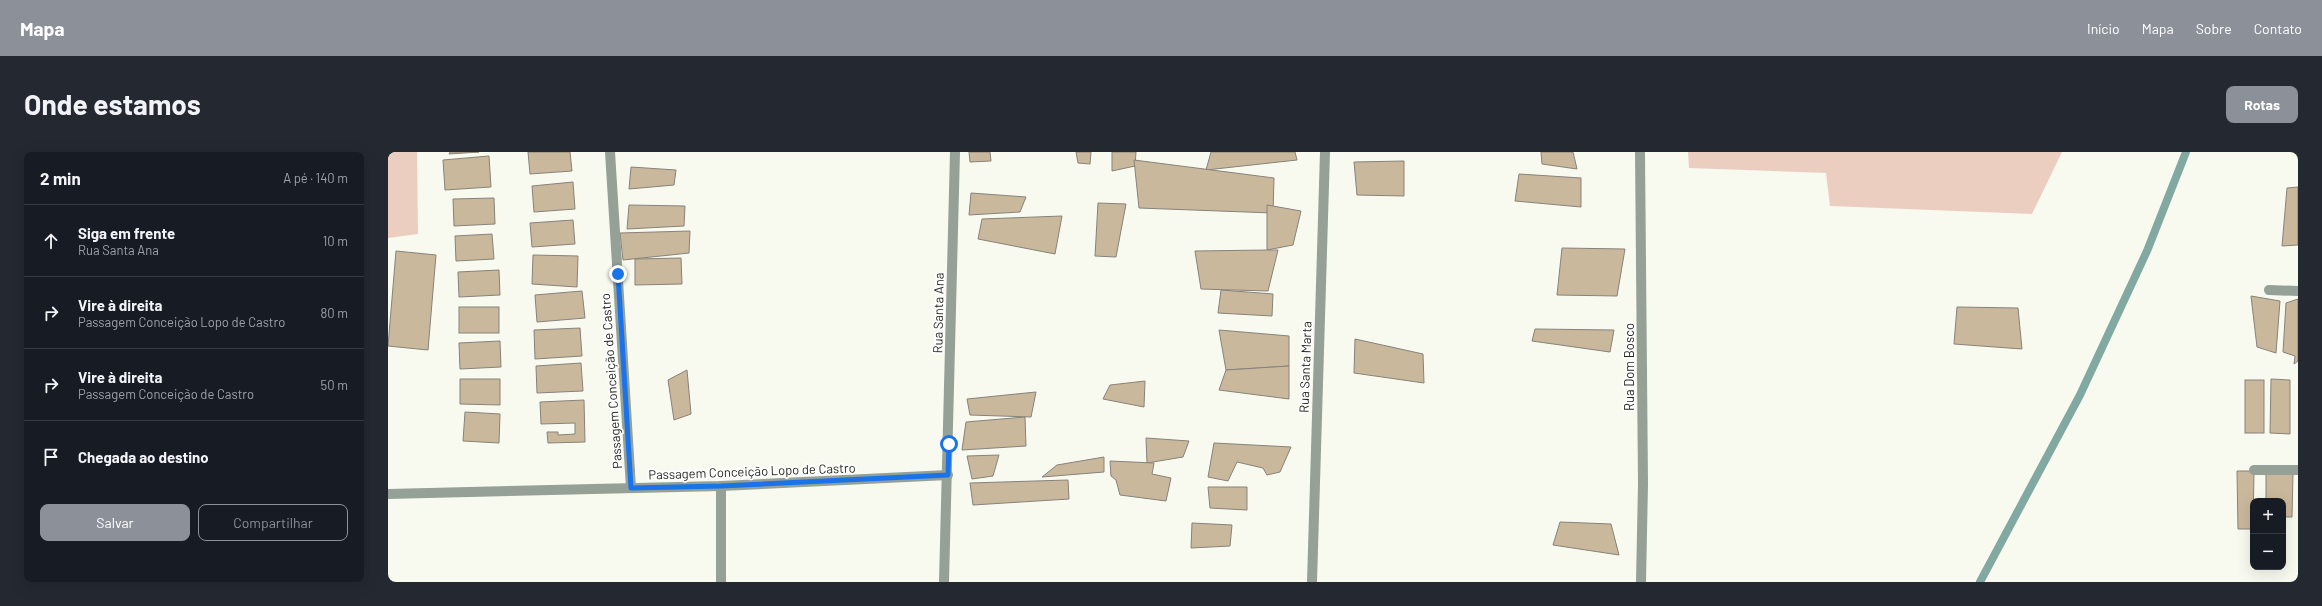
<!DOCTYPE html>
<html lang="pt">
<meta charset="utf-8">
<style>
:root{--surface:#171b24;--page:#242831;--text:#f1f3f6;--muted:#9ea1a6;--line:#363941;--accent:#8c9099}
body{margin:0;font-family:Barlow,sans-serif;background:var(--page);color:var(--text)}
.controls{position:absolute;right:12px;bottom:12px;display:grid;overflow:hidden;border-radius:8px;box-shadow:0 4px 16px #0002}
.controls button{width:36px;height:36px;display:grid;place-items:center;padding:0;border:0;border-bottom:1px solid var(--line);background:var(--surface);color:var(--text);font:20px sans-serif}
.stop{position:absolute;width:12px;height:12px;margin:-9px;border:3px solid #1a73e8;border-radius:50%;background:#fff}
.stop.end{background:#1a73e8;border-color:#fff;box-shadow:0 1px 4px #0008}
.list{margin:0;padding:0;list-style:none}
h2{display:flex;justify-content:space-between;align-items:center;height:52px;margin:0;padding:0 16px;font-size:17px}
h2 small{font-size:13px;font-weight:400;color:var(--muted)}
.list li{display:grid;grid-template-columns:26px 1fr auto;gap:12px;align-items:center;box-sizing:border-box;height:72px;padding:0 16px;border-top:1px solid var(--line)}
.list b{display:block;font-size:15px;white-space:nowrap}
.list p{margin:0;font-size:13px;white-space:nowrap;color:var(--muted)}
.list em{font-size:13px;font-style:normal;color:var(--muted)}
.actions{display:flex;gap:8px;padding:12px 16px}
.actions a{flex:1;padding:9px 0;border:1px solid var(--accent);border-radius:8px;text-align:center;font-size:14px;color:var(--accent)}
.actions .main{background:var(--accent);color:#fff}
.icon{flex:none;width:22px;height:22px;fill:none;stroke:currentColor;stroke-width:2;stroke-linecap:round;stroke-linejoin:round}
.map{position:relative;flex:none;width:1910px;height:430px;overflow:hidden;border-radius:8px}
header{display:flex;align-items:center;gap:24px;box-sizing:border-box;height:56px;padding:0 20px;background:var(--accent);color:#fff}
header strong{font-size:19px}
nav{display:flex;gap:22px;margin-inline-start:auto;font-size:14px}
.intro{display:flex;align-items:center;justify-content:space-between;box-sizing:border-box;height:96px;padding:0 24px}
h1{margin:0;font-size:28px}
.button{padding:10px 18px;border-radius:8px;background:var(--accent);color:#fff;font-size:14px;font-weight:700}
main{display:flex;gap:24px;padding:0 24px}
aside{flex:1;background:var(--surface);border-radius:8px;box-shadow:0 4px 16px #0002}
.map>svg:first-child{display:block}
</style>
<header>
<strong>Mapa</strong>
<nav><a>Início</a><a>Mapa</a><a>Sobre</a><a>Contato</a></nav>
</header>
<div class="intro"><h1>Onde estamos</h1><a class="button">Rotas</a></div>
<main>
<aside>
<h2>2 min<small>A pé · 140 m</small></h2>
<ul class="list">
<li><svg class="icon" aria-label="ahead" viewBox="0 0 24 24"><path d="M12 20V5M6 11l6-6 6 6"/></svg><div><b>Siga em frente</b><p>Rua Santa Ana</p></div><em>10 m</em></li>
<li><svg class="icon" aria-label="right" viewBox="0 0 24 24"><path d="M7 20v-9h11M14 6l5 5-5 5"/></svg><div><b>Vire à direita</b><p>Passagem Conceição Lopo de Castro</p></div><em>80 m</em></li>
<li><svg class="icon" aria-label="right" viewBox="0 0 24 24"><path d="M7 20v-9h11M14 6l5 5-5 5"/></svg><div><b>Vire à direita</b><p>Passagem Conceição de Castro</p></div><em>50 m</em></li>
<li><svg class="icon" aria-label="arrive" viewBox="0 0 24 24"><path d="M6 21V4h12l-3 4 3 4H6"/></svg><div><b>Chegada ao destino</b></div></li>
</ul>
<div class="actions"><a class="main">Salvar</a><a>Compartilhar</a></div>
</aside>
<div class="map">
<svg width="1910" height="430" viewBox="0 0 1910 430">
<rect width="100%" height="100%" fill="#f8faf0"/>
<g fill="#eccec1">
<polygon points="0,0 29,0 30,82 0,86"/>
<polygon points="1300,0 1674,0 1644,62 1442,54 1438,21 1301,16"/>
</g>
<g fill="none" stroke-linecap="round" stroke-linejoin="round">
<polyline stroke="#81a9a2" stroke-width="8" points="1592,430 1692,243 1759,99 1798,0"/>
</g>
<g fill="#cab89c" stroke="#87827a">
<polygon points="62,0 91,0 61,2"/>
<polygon points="140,0 182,0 184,19 142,22"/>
<polygon points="581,0 602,0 603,9 582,10"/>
<polygon points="688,0 703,0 702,12 690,11"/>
<polygon points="724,0 748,0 747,14 724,19"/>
<polygon points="823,0 907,0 909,8 818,18"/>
<polygon points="1153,0 1185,0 1189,17 1154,12"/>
<polygon points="101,4 103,35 57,38 55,8"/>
<polygon points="746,8 886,26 885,61 751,56"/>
<polygon points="1016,9 1016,44 969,43 966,10"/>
<polygon points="243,15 288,18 286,33 241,37"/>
<polygon points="1131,22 1193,26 1193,55 1127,49"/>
<polygon points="185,30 187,57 146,60 144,34"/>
<polygon points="1910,35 1910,93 1894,94 1899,36"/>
<polygon points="583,41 638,45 632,60 581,63"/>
<polygon points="106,46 107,72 66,74 65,47"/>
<polygon points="710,51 738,52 728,105 707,104"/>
<polygon points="241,53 297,54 296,74 239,77"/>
<polygon points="879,53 913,59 905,93 879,98"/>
<polygon points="674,64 667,102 590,87 594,67"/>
<polygon points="185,68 187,92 144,95 142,71"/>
<polygon points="302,79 301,101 235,108 232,81"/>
<polygon points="104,82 106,107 68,109 67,84"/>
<polygon points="1174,96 1237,97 1229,144 1169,143"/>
<polygon points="879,98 890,98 880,139 813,137 807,99"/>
<polygon points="8,99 48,103 40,198 0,194"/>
<polygon points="145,103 190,104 189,135 144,132"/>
<polygon points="293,106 294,132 247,133 247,107"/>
<polygon points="111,118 112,143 71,145 70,120"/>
<polygon points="833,138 885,142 884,164 830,161"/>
<polygon points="194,139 197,166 149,170 147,143"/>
<polygon points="1863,144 1892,149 1888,201 1869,195"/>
<polygon points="1910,147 1910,209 1906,212 1907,204 1895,200 1898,151"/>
<rect x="71" y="155" width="40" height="26"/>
<polygon points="1569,155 1630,156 1634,197 1566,192"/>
<polygon points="192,176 194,204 147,207 146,178"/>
<polygon points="1147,177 1226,178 1222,200 1144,189"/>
<polygon points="831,178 901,184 901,214 838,218"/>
<polygon points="967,187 1035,202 1036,231 966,221"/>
<polygon points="112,189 113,215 72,217 71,191"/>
<polygon points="193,211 195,239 149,241 148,214"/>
<polygon points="901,214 901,247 831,238 838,218"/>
<polygon points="299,218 303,262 286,268 280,228"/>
<polygon points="72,227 112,227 112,253 72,252"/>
<polygon points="1883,227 1902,228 1902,282 1882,281"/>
<rect x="1857" y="228" width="19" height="53"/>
<polygon points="757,229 756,255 715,247 722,233"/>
<polygon points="648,240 643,265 582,263 579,247"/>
<polygon points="196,248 197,290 160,291 159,280 170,280 170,283 187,282 187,271 153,272 152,250"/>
<polygon points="77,260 112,262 111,291 75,289"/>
<polygon points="637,265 638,294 574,298 578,270"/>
<polygon points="758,286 801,289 795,305 759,311"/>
<polygon points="826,291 903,295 892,320 879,323 875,316 849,310 840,329 820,325"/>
<polygon points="611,303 605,324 584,327 579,304"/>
<polygon points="716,305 716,320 654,325 669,313"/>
<polygon points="722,309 766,311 764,322 783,326 778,349 732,343 728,328 723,324"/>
<polygon points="1849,319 1866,319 1865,377 1850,377"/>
<polygon points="1878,321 1905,321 1904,365 1895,365 1895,349 1878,349"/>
<polygon points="680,328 681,347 585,353 582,331"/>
<polygon points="820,335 859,335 859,358 822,356"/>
<polygon points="1172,370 1223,372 1231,403 1165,393"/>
<polygon points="804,371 844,373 842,394 803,396"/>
</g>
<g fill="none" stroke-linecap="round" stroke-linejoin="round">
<g stroke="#95a096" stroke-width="10">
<polyline points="1881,138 1910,139"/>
<polyline points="1866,318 1910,318"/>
</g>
<g stroke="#95a096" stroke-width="10">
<polyline points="222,0 243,336"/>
<polyline points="1252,0 1255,332 1253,430"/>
<polyline points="333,334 333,430"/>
<polyline points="0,342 333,334 560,323"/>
<polyline points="556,430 567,0"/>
<polyline points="924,430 937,0"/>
</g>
</g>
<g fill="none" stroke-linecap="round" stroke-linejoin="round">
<polyline stroke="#1a73e8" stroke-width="5" points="230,122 243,336 333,334 560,323 561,292"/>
</g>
<g text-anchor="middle" stroke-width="3.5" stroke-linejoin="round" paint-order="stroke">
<g font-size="13" fill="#272723" stroke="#fff">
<text transform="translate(550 161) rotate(-89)" y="5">Rua Santa Ana</text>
<text transform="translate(917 215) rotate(-88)" y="5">Rua Santa Marta</text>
<text transform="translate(1241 215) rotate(-90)" y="5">Rua Dom Bosco</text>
<text transform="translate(223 229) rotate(-94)" y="5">Passagem Conceição de Castro</text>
<text transform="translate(364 319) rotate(-2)" y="5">Passagem Conceição Lopo de Castro</text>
</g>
</g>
</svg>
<div class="controls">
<button>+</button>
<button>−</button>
</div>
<div class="stop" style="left:561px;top:292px"></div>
<div class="stop end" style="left:230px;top:122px"></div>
</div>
</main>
